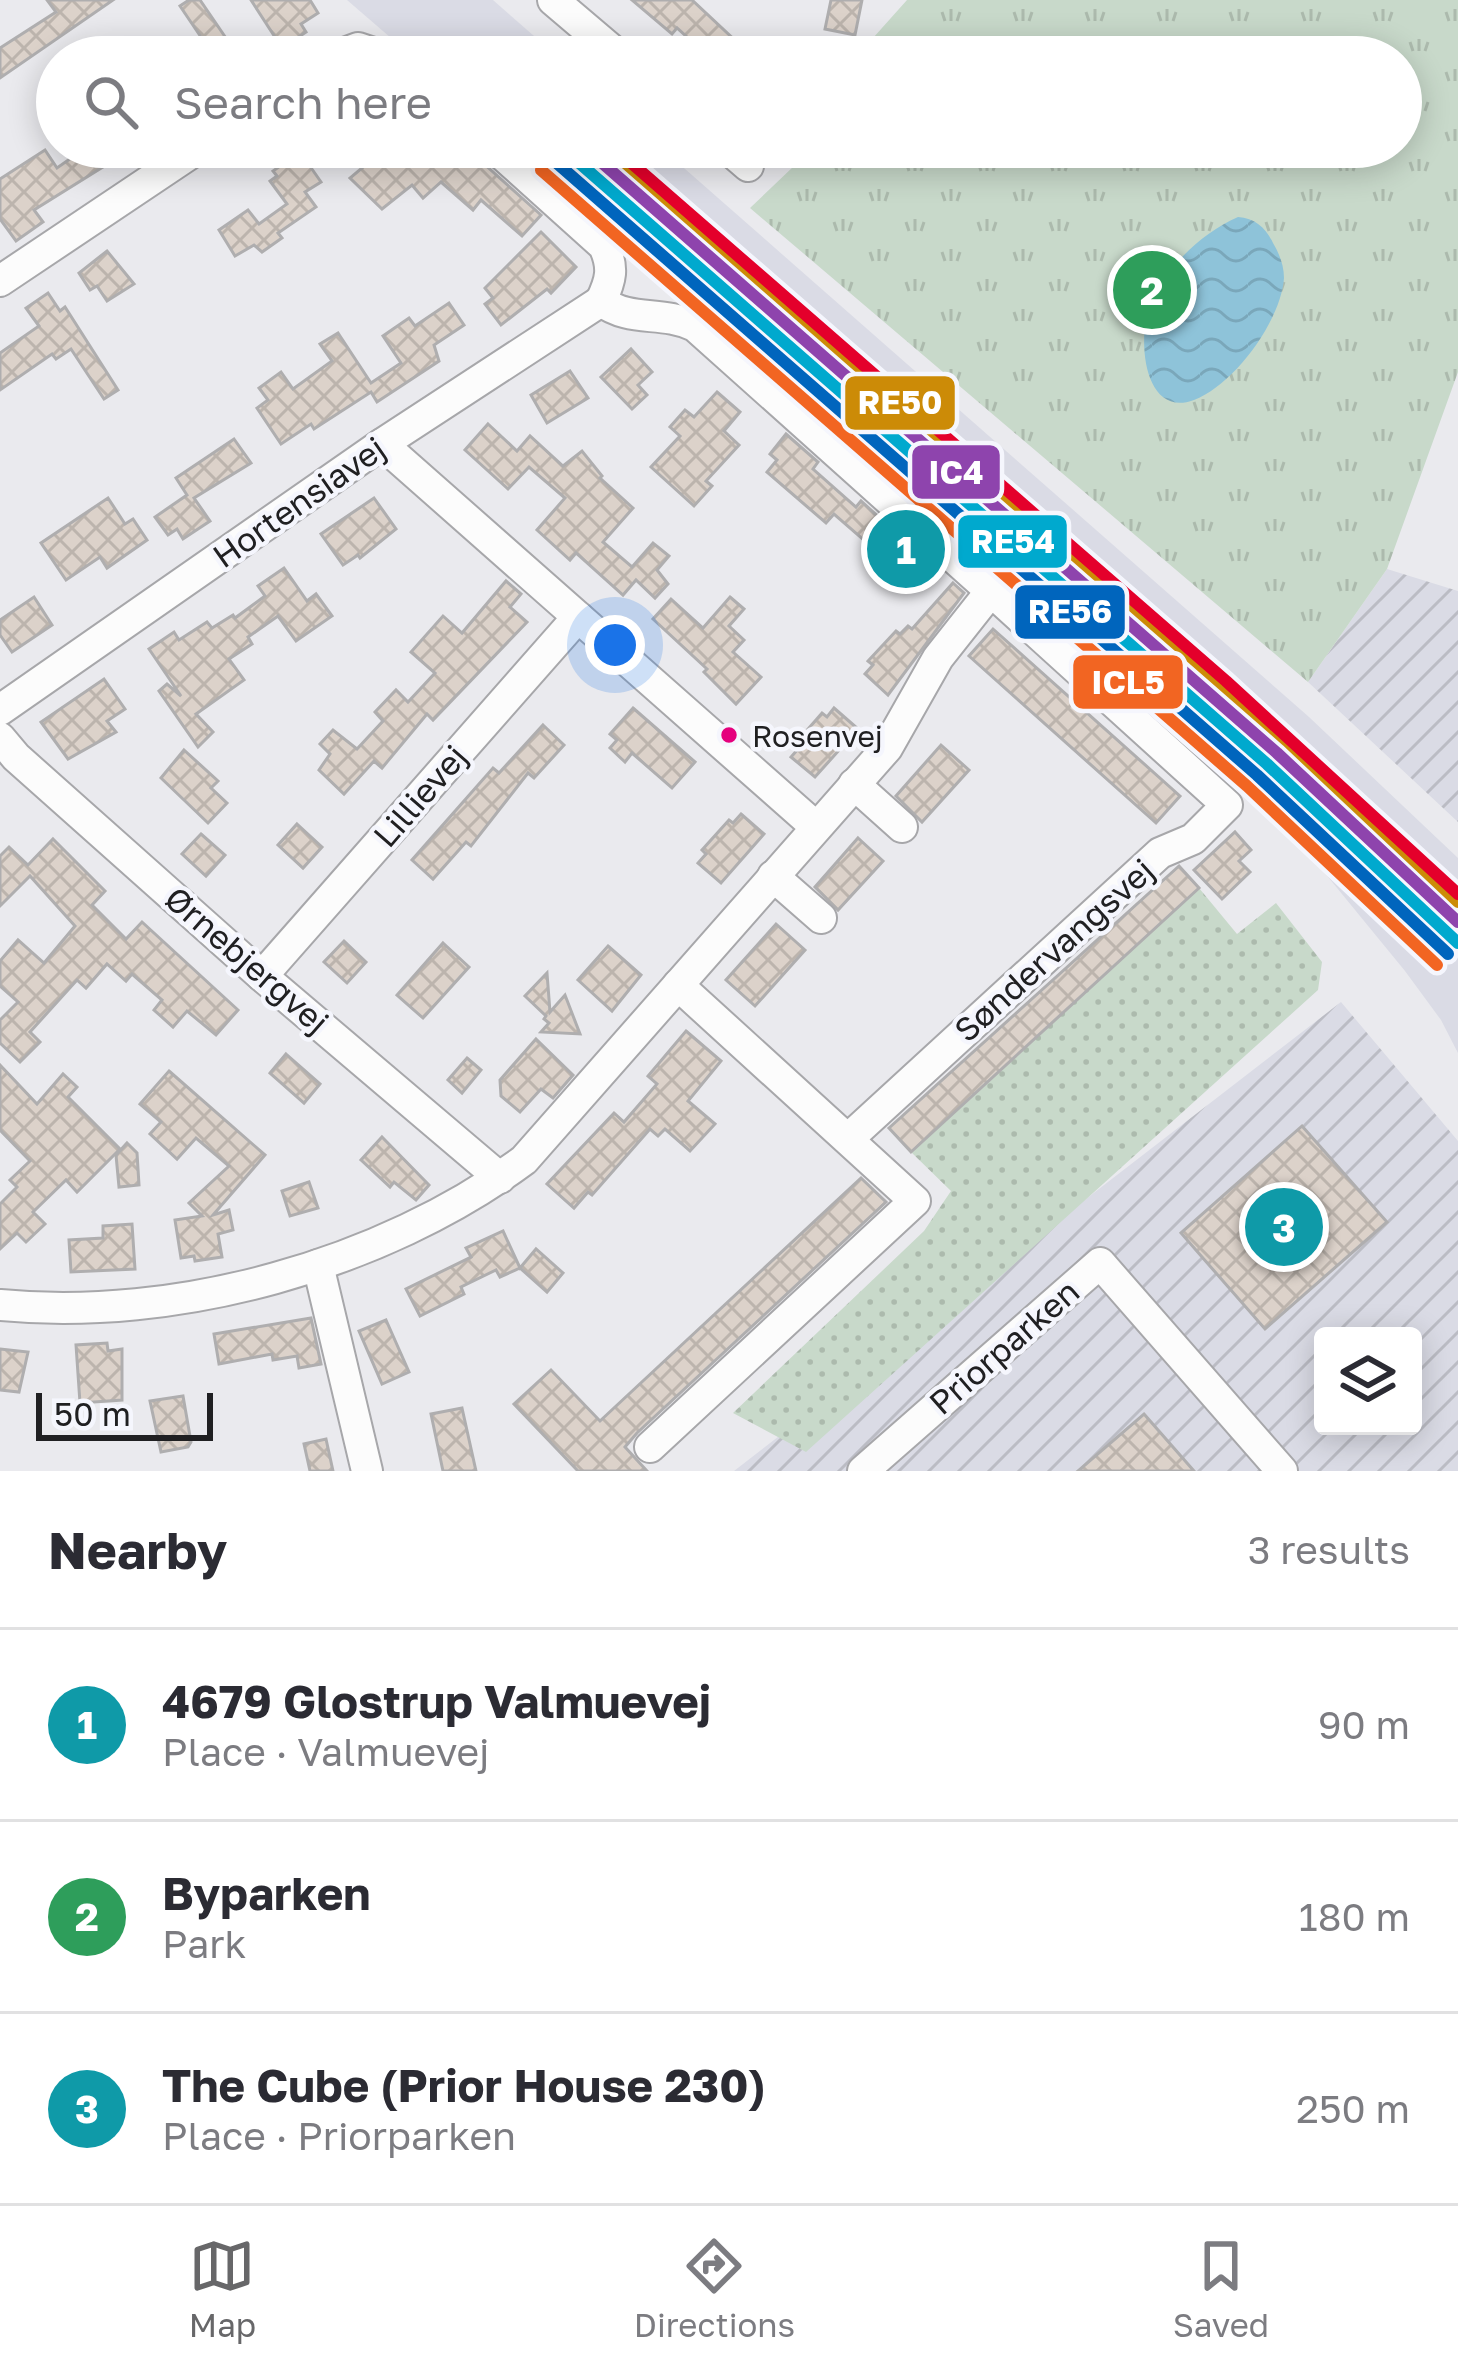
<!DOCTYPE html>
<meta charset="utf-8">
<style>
:root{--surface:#fff;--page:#f7f7f7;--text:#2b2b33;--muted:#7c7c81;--line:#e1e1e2;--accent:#676769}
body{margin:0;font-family:"Golos Text",sans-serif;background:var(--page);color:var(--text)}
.controls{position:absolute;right:36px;bottom:36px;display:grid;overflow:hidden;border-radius:12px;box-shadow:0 6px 30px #0003}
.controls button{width:108px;height:108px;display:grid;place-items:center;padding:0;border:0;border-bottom:3px solid var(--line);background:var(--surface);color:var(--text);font:60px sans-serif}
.scale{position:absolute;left:36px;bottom:30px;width:177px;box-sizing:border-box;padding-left:12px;border:6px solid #202022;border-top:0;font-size:33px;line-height:42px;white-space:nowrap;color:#202022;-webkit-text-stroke:9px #f5f6fd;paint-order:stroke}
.you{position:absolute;left:615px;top:645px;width:42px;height:42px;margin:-30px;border:9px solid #fff;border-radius:50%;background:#1a73e8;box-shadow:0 0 0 18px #1a73e833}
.badge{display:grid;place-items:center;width:78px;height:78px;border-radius:50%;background:var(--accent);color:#fff;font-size:39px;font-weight:700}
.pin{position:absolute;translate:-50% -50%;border:6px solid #fff;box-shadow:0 3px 12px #0006}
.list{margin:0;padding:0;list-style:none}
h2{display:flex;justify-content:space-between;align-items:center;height:156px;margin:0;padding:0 48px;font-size:51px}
h2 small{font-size:39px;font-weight:400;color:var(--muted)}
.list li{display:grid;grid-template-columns:78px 1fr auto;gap:36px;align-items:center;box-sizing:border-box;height:192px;padding:0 48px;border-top:3px solid var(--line)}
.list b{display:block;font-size:45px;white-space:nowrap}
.list p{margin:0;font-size:39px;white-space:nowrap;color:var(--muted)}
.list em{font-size:39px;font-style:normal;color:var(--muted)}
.icon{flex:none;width:66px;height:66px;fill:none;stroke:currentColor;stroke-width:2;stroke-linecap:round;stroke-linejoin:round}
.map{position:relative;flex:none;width:1458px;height:1471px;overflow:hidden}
.search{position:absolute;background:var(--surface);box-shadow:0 6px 30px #0003;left:36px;right:36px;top:36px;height:132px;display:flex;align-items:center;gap:30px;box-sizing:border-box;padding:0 42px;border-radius:66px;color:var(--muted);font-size:45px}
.sheet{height:732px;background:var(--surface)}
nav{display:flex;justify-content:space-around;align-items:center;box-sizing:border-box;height:168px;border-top:3px solid var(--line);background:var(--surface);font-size:33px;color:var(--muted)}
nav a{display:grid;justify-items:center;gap:6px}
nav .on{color:var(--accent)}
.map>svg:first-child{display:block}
</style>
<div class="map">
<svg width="1458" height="1471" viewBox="0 0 1458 1471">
<defs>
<pattern id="industrial-furrows" width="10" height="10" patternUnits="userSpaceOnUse" patternTransform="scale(3)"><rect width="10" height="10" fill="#dadbe5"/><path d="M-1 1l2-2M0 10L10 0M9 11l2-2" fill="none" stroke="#bbbcc4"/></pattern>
<pattern id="grass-dots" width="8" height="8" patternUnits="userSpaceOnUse" patternTransform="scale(3)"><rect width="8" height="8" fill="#c8d9ca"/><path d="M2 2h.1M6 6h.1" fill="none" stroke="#acbaad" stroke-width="1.8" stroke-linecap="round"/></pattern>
<pattern id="park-tufts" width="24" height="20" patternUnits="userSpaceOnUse" patternTransform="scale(3)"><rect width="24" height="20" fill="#c8d9ca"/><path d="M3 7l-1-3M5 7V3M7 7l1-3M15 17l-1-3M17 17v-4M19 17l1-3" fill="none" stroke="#acbaad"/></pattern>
<pattern id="water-waves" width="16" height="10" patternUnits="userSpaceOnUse" patternTransform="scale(3)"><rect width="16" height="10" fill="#8ec3d9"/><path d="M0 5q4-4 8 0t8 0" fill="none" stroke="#7aa7ba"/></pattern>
<pattern id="building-cross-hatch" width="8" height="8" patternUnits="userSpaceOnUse" patternTransform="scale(3)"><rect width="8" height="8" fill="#dcd2ca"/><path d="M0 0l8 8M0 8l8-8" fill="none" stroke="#bcb4ad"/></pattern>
</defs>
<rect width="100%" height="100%" fill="#eaeaee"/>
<g fill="url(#industrial-furrows)" fill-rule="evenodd">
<polygon points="1387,569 1458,591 1458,822 1308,682"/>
<path d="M 1341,1002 L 1458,1141 L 1458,1471 L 734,1471 ZM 1323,1336 L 1413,1336 L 1413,1426 L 1323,1426 Z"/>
</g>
<g fill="#dadbe5">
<polygon points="347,0 493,0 558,57 413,57"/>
<polygon points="517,147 660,147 1309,717 1458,858 1458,1053 1441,1020 1405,971 1310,855 672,290 672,282"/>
</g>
<polygon fill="url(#grass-dots)" points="1199,888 1237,934 1276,903 1322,962 1318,990 806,1452 733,1413 924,1231 951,1191 911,1152"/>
<polygon fill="url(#park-tufts)" points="907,0 1458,0 1458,372 1387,569 1308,682 750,208 794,166 770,151 774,147 1401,147 1401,57 856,57"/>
<path fill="url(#water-waves)" d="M 1238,217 C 1255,218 1266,228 1273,243 C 1279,253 1284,265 1284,278 C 1281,321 1234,385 1194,400 C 1143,419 1137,337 1150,306 C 1166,267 1200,234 1238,217 Z"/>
<g fill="url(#building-cross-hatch)" stroke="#afaeaf" stroke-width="3">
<polygon points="47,0 113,0 0,78 0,48 56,12"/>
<polygon points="189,0 200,0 230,44 226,48 232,57 185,57 205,43 180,6"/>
<polygon points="251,0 310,0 318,13 301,24 306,32 282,48"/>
<polygon points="632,0 692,0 741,46 732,57 709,57 677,28 672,34"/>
<polygon points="831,0 862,0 855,35 825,29"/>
<polygon points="87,147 135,147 34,210 43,222 16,241 0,219 0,179 45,150 57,168"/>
<polygon points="387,147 449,147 466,165 473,158 483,163 541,215 522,236 481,200 473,210 441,182 423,198 412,185 382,209 350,178"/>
<polygon points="300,152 321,182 305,192 316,207 278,233 282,238 262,252 254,245 235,256 219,230 248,210 259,224 287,204 270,181 277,176 273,171"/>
<polygon points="541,232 576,267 551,293 547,289 501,325 485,304 493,298 485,288"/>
<polygon points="107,251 134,284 107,301 97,286 90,290 79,273"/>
<polygon points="48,293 60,311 65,307 118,390 104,399 71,349 56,359 52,354 0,390 0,353 39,326 26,308"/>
<polygon points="449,303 464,325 434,345 439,361 377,402 371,392 314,429 311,424 281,444 257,408 268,400 259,388 281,372 293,389 332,361 320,344 338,333 371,383 401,363 383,336 409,318 415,326"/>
<polygon points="631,349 652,372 638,385 647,395 632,409 601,377"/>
<polygon points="570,371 588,398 547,423 531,395"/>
<polygon points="717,392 740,412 724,431 739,445 706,481 712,486 694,506 651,467 680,436 670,427 685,410 694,417"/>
<polygon points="488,424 517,451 530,436 563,466 582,451 602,476 600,478 633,508 603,542 632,567 653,543 669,556 657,570 668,584 655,598 636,580 623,595 576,553 570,560 537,530 565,498 529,467 508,489 465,450"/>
<polygon points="786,434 818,462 813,469 856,507 861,501 914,549 904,561 873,534 866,542 834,514 826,523 767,472 777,460 770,454"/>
<polygon points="234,439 251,463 194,498 210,521 183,539 177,529 168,535 155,517 187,495 176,478"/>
<polygon points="108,498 125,524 133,519 147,540 107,568 100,557 66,580 41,543"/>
<polygon points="374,498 396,529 360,558 358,555 343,565 321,534"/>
<polygon points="284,568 307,601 316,594 332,616 296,641 278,616 248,637 252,644 229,659 244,680 196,714 213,732 198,747 159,691 167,684 181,696 149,649 174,632 179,640 207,622 212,628 233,615 235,618 265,596 258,586"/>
<polygon points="506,581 521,594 510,607 527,622 433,720 427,714 382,768 374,761 344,794 319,770 330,754 320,744 333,730 357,749 383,721 375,712 396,690 408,702 435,673 411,652 443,616 462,633"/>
<polygon points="953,583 964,593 888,695 865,674 873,665 868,661 896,631 900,634 908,626 912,629"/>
<polygon points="34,597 52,625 12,652 0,635 0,620"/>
<polygon points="730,597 744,609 729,626 744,640 733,652 761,677 736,704 704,672 707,669 653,619 671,599 703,628"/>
<polygon points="993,629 1180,796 1156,823 969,656"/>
<polygon points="104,679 125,709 107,721 116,732 68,759 41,722"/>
<polygon points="633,708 695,762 672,788 632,753 625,762 610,748 617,740 610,734"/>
<polygon points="834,708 858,729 815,777 791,757 799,748 795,744 822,713 827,717"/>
<polygon points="543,725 564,745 534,778 528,773 471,846 466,842 433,879 412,860 493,768 499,773"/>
<polygon points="941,745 969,770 922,822 896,796"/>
<polygon points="184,750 218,781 211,788 227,803 208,823 161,778"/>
<polygon points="741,814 764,834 721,883 698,863 706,854 702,850 729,820 733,823"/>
<polygon points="297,824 322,847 303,868 278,845"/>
<polygon points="1235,832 1251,850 1239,861 1250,872 1222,899 1194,870"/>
<polygon points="201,834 225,855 206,876 182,854"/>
<polygon points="858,838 883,861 838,910 815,887"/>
<polygon points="53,839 105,891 92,905 126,939 142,922 238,1010 216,1035 187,1011 173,1027 154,1010 162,1000 132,974 126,981 107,964 86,988 77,980 30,1032 40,1042 20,1062 0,1043 0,1020 18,1002 0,986 0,961 18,940 44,963 75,926 30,876 0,906 0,856 9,847 28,865"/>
<polygon points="1179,866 1199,888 911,1152 889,1128"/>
<polygon points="776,924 805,950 755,1006 726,980"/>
<polygon points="344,941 366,962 347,983 324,962"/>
<polygon points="443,943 469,967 423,1018 397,995"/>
<polygon points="608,946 641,975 612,1011 578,980"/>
<polygon points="547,973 550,1012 565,995 580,1034 541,1032 549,1023 544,1019 546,1016 525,996"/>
<polygon points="686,1031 721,1061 688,1101 715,1124 690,1151 665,1129 658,1136 650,1129 592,1195 588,1192 574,1208 547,1184 614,1113 624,1122 657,1084 648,1076"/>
<polygon points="536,1039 573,1075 553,1098 541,1089 520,1112 501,1096 500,1080"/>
<polygon points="286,1054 320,1084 304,1103 270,1073"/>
<polygon points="467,1058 481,1070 462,1093 448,1080"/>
<polygon points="0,1065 37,1104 63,1074 77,1087 68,1097 120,1149 77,1192 66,1180 33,1212 45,1224 26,1242 17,1233 0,1249 0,1204 17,1187 10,1180 30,1161 0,1130"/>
<polygon points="169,1071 265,1155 213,1215 229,1210 233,1230 218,1234 222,1257 195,1261 194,1256 181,1258 175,1220 202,1216 189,1203 229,1166 196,1138 177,1159 150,1134 161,1122 140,1104"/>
<polygon points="1302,1126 1387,1222 1265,1329 1181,1233"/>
<polygon points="382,1137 429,1185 416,1200 394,1182 390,1187 361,1160"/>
<polygon points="127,1143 137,1153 139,1185 119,1187 116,1155"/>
<polygon points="861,1178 886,1202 637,1433 625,1447 647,1471 578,1471 514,1404 551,1370 600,1421"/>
<polygon points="309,1182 318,1208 290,1216 282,1191"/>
<polygon points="132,1224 135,1269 71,1272 69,1240 103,1238 103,1226"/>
<polygon points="503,1231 520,1268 536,1249 563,1273 547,1292 520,1268 500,1277 496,1270 461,1287 464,1294 420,1316 406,1289 471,1257 466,1248"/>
<polygon points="311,1318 321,1364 299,1368 297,1356 273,1360 272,1354 219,1364 214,1334"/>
<polygon points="386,1320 409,1372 382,1384 359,1331"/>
<polygon points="107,1343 108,1351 122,1349 122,1400 80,1403 76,1345"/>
<polygon points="0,1349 28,1352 19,1392 0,1390"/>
<polygon points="183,1396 191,1442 188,1447 161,1452 150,1401"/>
<polygon points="462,1408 476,1471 443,1471 431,1414"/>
<polygon points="1144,1414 1194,1471 1078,1471"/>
<polygon points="326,1439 333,1471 310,1471 304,1444"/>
</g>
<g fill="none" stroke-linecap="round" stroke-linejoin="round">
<defs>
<g id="minor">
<polyline points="553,0 620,57"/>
<polyline points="334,57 358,48 385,57"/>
<path d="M 494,147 L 604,246 C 614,268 611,280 601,301"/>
<polyline points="726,147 748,166"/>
<polyline points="0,281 200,147"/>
<path d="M 601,301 C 631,323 660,310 695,326 L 991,591"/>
<polyline points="382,444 816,827"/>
<polyline points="0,710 382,444 601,301"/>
<polyline points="0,738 16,757 262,976 500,1178"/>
<polyline points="854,784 902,827"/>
<polyline points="773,876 821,918"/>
<polyline points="262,976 578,617"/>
<polyline points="318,1265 367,1471"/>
<path d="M 0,1305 C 176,1322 382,1265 524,1160 L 887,748 L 938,658 L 991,591 L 1227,805 L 1193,839 L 1160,853 L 848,1139"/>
<polyline points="650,1447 915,1201 678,985"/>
<polyline points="863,1471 1100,1263 1282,1471"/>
</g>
</defs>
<use href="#minor" stroke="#a7a7aa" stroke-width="34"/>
<use href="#minor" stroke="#fcfcfc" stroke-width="30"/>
<defs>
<polyline id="rail-1" points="561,147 1267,764 1458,943"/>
<polyline id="rail-2" points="551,158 1257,775 1448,954"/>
<polyline id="rail-3" points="584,147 1277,753 1458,922"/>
<polyline id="rail-4" points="541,170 1247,786 1437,965"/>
<polyline id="rail-5" points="607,147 1287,741 1458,902"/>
<polyline id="rail-6" points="613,147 1226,681 1458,894"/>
</defs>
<use href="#rail-1" stroke="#f5f6fd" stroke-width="21"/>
<use href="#rail-2" stroke="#f5f6fd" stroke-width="21"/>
<use href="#rail-3" stroke="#f5f6fd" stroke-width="21"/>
<use href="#rail-4" stroke="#f5f6fd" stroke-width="21"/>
<use href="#rail-5" stroke="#f5f6fd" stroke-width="21"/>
<use href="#rail-6" stroke="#f5f6fd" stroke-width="21"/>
<use href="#rail-1" stroke="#00a9ce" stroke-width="12"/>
<use href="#rail-2" stroke="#0065bd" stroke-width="12"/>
<use href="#rail-3" stroke="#8e44ad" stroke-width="12"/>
<use href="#rail-4" stroke="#f26522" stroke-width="12"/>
<use href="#rail-5" stroke="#cc8b07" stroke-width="12"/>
<use href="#rail-6" stroke="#e4002b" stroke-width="12"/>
</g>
<circle fill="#e5007d" stroke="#f5f6fd" stroke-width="4.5" cx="729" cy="735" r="10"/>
<g text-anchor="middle" stroke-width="9" stroke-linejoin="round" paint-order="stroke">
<g font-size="30" fill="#202022" stroke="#f5f6fd" text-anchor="start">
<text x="752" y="747">Rosenvej</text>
</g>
<g font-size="33" fill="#202022" stroke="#f5f6fd">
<text transform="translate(299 502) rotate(-35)" y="12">Hortensiavej</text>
<text transform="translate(420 796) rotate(-49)" y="12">Lillievej</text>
<text transform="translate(1054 950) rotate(-42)" y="12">Søndervangsvej</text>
<text transform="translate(247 960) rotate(41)" y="12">Ørnebjergvej</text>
<text transform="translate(1004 1347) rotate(-41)" y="12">Priorparken</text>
</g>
</g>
<g stroke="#f5f6fd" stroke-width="4.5">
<rect x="843" y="374" width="114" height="58" rx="12" fill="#cc8b07"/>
<rect x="910" y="443" width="92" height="58" rx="12" fill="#8e44ad"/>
<rect x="956" y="513" width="113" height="57" rx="12" fill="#00a9ce"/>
<rect x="1013" y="583" width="114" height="58" rx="12" fill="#0065bd"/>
<rect x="1071" y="653" width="114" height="58" rx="12" fill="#f26522"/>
</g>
<g font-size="33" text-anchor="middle" font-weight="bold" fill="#fff">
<text x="900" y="414">RE50</text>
<text x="956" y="484">IC4</text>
<text x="1013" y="553">RE54</text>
<text x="1070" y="623">RE56</text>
<text x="1128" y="694">ICL5</text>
</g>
</svg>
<div class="controls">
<button><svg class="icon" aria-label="layers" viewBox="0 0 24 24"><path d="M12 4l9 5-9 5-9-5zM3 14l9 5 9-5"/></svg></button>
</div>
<div class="scale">50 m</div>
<div class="you"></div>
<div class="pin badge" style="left:906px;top:549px;background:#0f9aa8">1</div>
<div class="pin badge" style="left:1152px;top:290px;background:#2e9e5b">2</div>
<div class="pin badge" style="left:1284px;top:1227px;background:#0f9aa8">3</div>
<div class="search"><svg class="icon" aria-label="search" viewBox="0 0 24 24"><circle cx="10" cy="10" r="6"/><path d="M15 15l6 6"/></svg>Search here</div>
</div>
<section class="sheet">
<h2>Nearby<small>3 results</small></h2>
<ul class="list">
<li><span class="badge" style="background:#0f9aa8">1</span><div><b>4679 Glostrup Valmuevej</b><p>Place · Valmuevej</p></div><em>90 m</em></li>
<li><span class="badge" style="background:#2e9e5b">2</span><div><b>Byparken</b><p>Park</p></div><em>180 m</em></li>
<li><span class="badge" style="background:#0f9aa8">3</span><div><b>The Cube (Prior House 230)</b><p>Place · Priorparken</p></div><em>250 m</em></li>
</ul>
</section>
<nav>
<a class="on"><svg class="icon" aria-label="map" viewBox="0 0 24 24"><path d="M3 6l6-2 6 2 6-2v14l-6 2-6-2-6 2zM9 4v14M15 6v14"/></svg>Map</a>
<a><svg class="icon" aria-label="directions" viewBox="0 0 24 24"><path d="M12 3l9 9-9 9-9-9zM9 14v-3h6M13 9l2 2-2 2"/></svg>Directions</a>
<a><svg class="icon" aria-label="saved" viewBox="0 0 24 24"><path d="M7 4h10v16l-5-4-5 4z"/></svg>Saved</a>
</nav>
